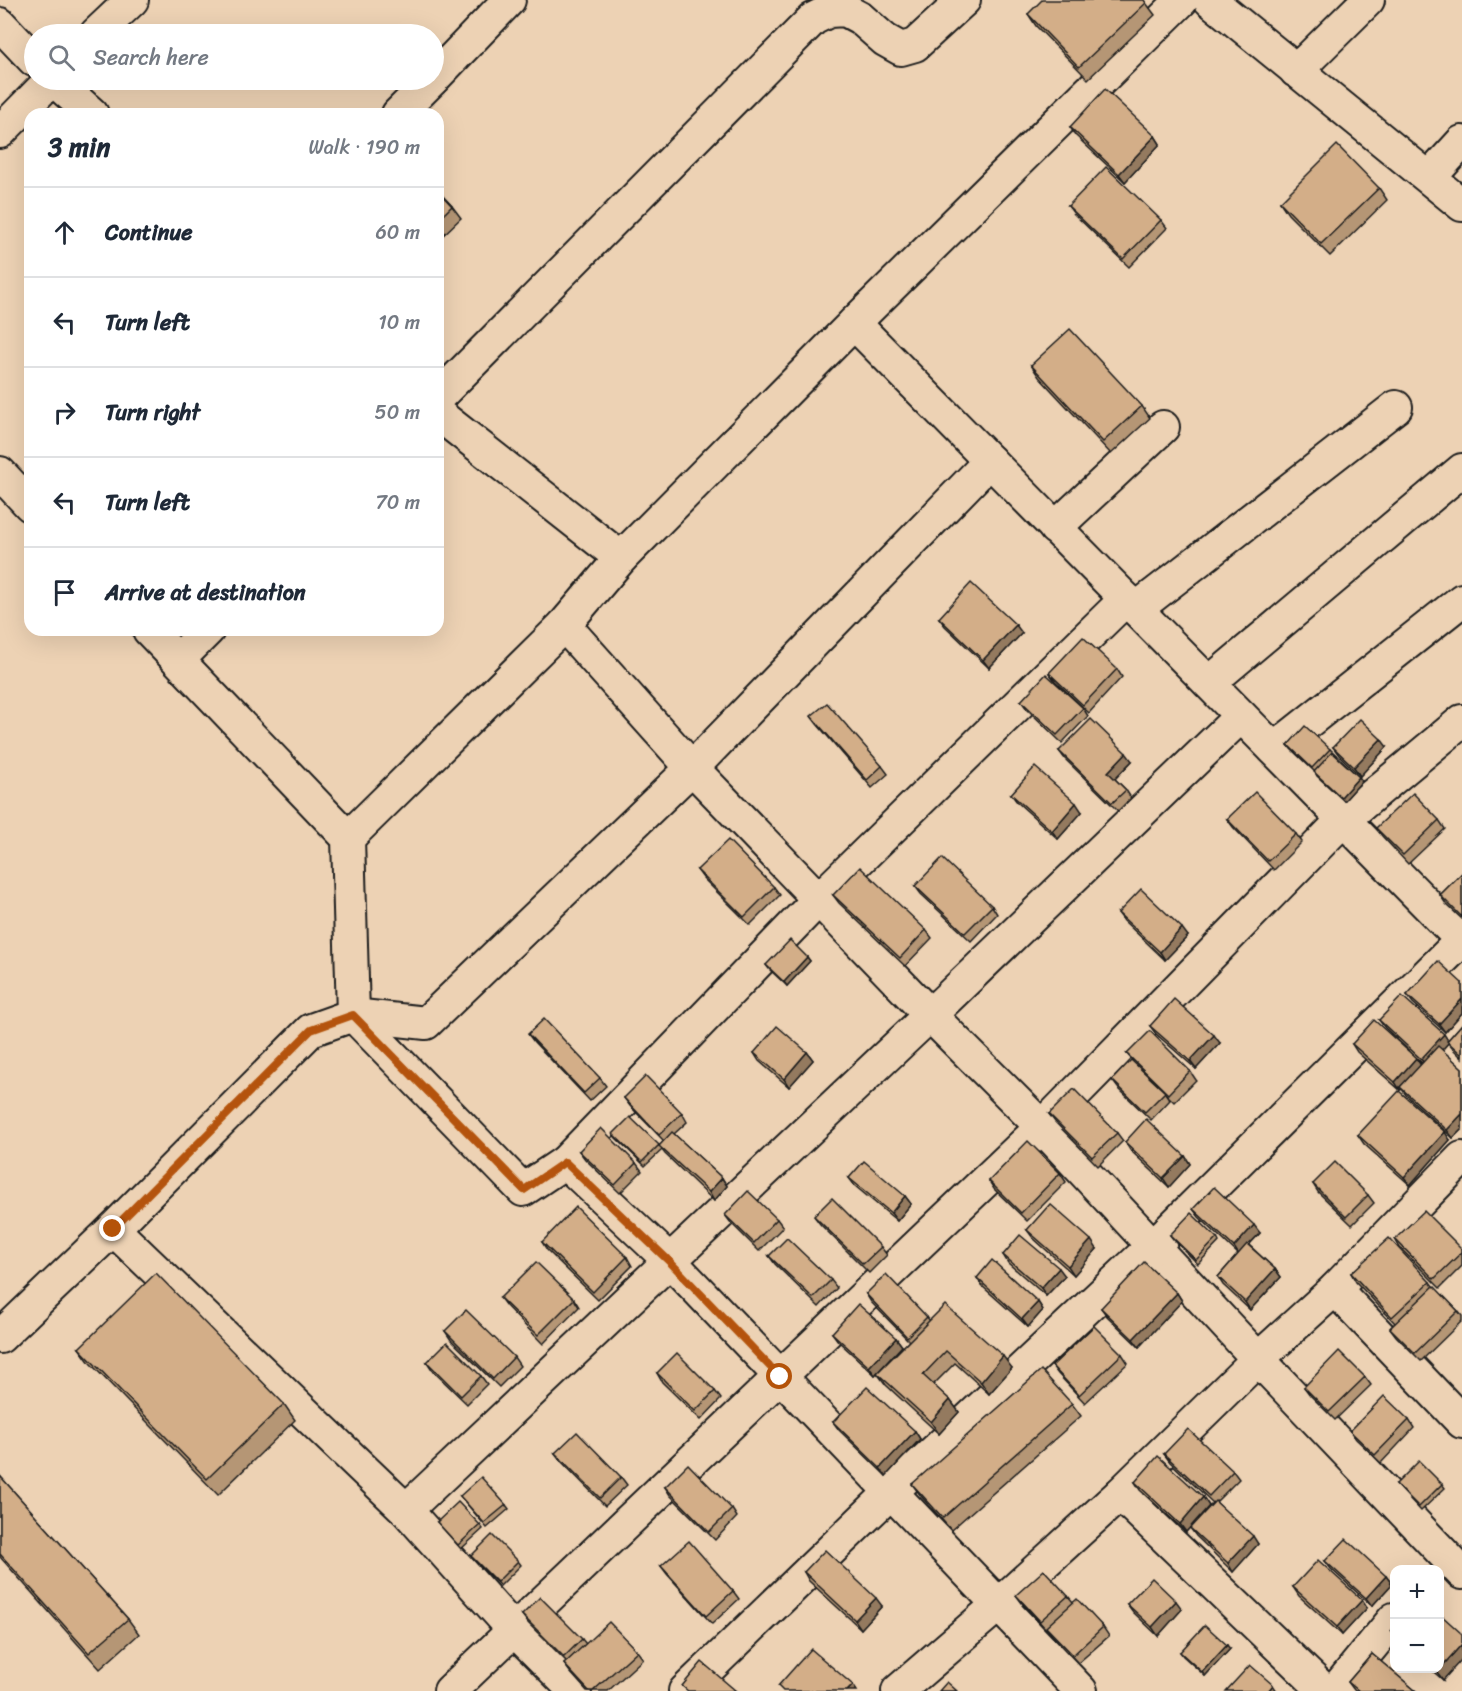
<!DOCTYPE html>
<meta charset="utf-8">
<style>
:root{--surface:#fff;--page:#f2f2f3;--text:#1f2937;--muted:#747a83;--line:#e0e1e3}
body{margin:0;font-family:Sriracha,sans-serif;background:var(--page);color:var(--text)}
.controls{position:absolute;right:18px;bottom:18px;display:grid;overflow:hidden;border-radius:12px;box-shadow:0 6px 24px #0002}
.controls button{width:54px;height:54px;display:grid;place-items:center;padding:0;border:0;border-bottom:2px solid var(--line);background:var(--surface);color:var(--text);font:30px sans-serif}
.stop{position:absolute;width:18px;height:18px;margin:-14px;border:4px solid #b45309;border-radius:50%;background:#fff}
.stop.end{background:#b45309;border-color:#fff;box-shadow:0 2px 6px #0008}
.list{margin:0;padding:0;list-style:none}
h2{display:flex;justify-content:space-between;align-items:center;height:78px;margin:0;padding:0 24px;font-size:26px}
h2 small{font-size:20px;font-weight:400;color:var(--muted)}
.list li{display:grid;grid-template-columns:39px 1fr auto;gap:18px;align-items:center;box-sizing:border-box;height:90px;padding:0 24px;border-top:2px solid var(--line)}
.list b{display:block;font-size:22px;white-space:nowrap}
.list em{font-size:20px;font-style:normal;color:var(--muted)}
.icon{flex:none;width:33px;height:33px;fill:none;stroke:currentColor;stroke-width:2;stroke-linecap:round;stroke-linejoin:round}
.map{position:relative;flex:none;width:1462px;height:1691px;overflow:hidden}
.search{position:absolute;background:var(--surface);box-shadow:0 6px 24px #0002;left:24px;top:24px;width:420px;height:66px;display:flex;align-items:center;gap:15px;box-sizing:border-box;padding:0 21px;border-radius:33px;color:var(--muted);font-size:22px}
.panel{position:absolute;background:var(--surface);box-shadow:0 6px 24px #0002;left:24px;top:108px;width:420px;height:528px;border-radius:18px}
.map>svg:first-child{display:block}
</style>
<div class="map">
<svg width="1462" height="1691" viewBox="0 0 1462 1691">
<rect width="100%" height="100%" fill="#edd2b4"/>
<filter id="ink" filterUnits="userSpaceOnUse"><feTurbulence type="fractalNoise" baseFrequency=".0167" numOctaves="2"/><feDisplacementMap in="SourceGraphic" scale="12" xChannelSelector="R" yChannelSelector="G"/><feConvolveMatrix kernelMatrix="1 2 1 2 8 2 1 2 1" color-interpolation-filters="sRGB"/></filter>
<g filter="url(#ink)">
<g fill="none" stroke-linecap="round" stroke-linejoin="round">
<defs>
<g id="street">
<polyline points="1210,0 1462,205"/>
<polyline points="0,24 34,60"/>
<polyline points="96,34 132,0"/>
<polyline points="1296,71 1368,0"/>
<polyline points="434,78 509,0"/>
<polyline points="54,80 92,114"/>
<polyline points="398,114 432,80"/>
<polyline points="0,132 51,80"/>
<polyline points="1430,177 1462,142"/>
<polyline points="854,323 1462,940"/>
<polyline points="438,397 813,19 829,11 845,10 860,18 885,40 901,49 915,45 964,0"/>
<polyline points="438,414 621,558"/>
<polyline points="0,473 30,505"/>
<polyline points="1055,528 1163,427"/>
<polyline points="1136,609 1396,407"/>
<polyline points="564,625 692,768 930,1015 1042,1127 1258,1359 1462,1573"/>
<polyline points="149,630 348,838 353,1015 523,1190 565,1162 670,1261 1081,1691"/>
<polyline points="178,660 208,630"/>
<polyline points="1209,683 1462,470"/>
<polyline points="1274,749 1462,600"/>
<polyline points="348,838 564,625 621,558 854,323 1182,0"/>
<polyline points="565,1162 818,900 1126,599"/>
<polyline points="113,1229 406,1510 514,1630 575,1691"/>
<polyline points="1335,1289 1462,1422"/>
<polyline points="0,1337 113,1229 311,1030 353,1015 426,1023 692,768 990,461"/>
<polyline points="1120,1494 1325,1691"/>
<polyline points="406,1510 930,1015 1241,716"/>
<polyline points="450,1691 1042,1127 1343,820 1462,721"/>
<polyline points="685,1691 891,1492 1153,1246 1462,940"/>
<polyline points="898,1691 998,1605 1120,1494 1258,1359 1335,1289 1462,1158"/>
<polyline points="1335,1691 1394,1619"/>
</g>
</defs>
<use href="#street" stroke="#1c1c1c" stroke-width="36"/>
<use href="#street" stroke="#edd2b4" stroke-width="32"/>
</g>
<g fill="#b59675" stroke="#1c1c1c" stroke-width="1.5">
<polygon points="1146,3 1155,15 1088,79 1036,26 1028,14"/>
<polygon points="1070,127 1155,136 1160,144 1125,182 1075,135"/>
<polygon points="1379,188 1387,200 1330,256 1288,214 1280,202"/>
<polygon points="438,191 452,206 461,218 438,240"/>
<polygon points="1068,206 1161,220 1167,228 1129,267 1074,214"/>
<polygon points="1031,365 1142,406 1150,418 1111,454 1039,377"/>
<polygon points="939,618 1022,633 989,668 945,626"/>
<polygon points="1117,669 1122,677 1089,713 1055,681 1049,673"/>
<polygon points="1021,701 1083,708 1088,716 1062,743 1027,709"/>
<polygon points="811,716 882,766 888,774 872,788 817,724"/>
<polygon points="1288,745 1330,749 1359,777 1362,781 1344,801 1317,776 1315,772 1291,749"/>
<polygon points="1333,747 1387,747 1360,776 1339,755"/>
<polygon points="1059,751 1132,761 1115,779 1126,790 1131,798 1118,811 1065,759"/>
<polygon points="1011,794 1082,812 1058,839 1017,802"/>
<polygon points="1227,819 1296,834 1302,842 1274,870 1233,827"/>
<polygon points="1439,820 1445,829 1408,864 1382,836 1376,828"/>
<polygon points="697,870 774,887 780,895 750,925 703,878"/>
<polygon points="1462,873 1462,919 1446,904 1440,895"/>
<polygon points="915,886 992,906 997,914 971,941 921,894"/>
<polygon points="833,895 926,930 932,938 905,966 839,903"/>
<polygon points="1118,913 1188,936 1165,960 1124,921"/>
<polygon points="807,957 810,961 787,986 769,969 766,965"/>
<polygon points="1462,983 1462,1013 1445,1032 1413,1003 1407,995"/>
<polygon points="1379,1020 1448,1040 1462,1024 1462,1058 1453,1049 1448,1043 1442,1050 1462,1068 1462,1129 1453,1138 1406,1095 1402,1089 1400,1090 1357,1052 1352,1044 1416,1058 1421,1064 1422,1063 1385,1028"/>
<polygon points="1150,1026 1220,1043 1196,1069 1156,1034"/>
<polygon points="528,1034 600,1078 606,1086 590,1101 534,1042"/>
<polygon points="807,1052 813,1060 789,1087 759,1061 754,1053"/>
<polygon points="1127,1054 1190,1071 1196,1080 1174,1102 1165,1093 1170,1100 1151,1120 1118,1088 1112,1080 1133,1061"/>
<polygon points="624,1098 682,1113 687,1122 674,1134 722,1178 727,1186 714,1201 665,1154 662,1150 645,1166 616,1138 613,1134 659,1146 664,1141 630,1106"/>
<polygon points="1049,1114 1117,1133 1123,1141 1098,1166 1055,1122"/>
<polygon points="1358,1135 1450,1140 1410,1185 1364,1144"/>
<polygon points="1125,1142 1185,1156 1190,1164 1169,1187 1130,1150"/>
<polygon points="579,1151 636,1163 642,1171 620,1193 585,1159"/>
<polygon points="1060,1173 1066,1182 1027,1221 994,1189 989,1181"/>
<polygon points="849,1178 905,1196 911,1204 897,1221 855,1186"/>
<polygon points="1313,1184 1368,1195 1374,1203 1352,1225 1318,1192"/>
<polygon points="1193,1209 1260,1233 1249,1245 1275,1269 1281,1277 1250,1310 1223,1285 1218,1277 1238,1254 1199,1217"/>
<polygon points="725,1215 777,1219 783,1227 759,1251 731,1223"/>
<polygon points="814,1216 881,1247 887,1255 869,1273 820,1224"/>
<polygon points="1027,1230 1097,1249 1074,1275 1033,1238"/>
<polygon points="1170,1235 1217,1238 1219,1242 1198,1264 1173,1239"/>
<polygon points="1395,1239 1462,1249 1462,1266 1440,1288 1400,1248"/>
<polygon points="542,1242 627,1257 632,1266 598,1300 547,1250"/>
<polygon points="1003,1255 1065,1276 1046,1296 1008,1263"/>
<polygon points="769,1256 831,1280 837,1288 819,1307 775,1264"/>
<polygon points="1351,1273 1430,1282 1433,1286 1458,1311 1462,1316 1462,1321 1421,1361 1396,1336 1390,1328 1395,1323 1356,1282"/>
<polygon points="977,1278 1038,1302 1043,1310 1028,1327 982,1286"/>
<polygon points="1177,1293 1182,1301 1139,1347 1107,1316 1101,1308"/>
<polygon points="866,1294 927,1317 930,1321 1012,1368 989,1394 955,1363 933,1385 950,1400 959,1412 939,1434 886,1385 877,1373 909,1341 871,1302"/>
<polygon points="500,1298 574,1299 579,1307 543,1344 506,1306"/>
<polygon points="445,1331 514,1357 520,1366 499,1387 451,1340"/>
<polygon points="832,1333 896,1338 902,1346 875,1375 838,1341"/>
<polygon points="79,1348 284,1404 295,1420 218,1495 90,1363"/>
<polygon points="1122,1354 1128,1363 1085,1403 1058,1374 1052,1366"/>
<polygon points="427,1362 481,1376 487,1384 467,1404 433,1371"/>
<polygon points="657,1373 715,1391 721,1399 701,1420 662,1382"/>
<polygon points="1365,1377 1371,1385 1335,1420 1310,1395 1304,1387"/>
<polygon points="1072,1404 1081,1416 951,1530 921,1496 912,1484"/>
<polygon points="1409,1420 1414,1428 1381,1463 1356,1439 1350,1431"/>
<polygon points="833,1422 915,1431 920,1439 886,1476 839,1430"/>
<polygon points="555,1453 621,1477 627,1485 605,1506 561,1461"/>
<polygon points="1164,1454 1233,1471 1239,1479 1216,1502 1258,1544 1233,1572 1196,1536 1190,1528 1213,1503 1170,1462"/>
<polygon points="0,1476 128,1619 139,1634 100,1669 0,1557"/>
<polygon points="1135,1482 1203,1497 1209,1506 1186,1532 1140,1490"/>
<polygon points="1396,1484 1442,1484 1445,1488 1421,1511"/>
<polygon points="665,1487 732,1509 737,1517 715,1540 670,1495"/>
<polygon points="460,1496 506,1505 509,1509 487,1528"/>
<polygon points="437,1522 480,1525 483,1529 461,1549"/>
<polygon points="471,1556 518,1561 521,1565 500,1586 474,1560"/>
<polygon points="1325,1561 1386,1576 1392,1584 1372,1606 1331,1569"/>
<polygon points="661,1566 733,1591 739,1599 712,1624 667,1574"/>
<polygon points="804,1572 882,1606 861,1629 809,1581"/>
<polygon points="1293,1587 1367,1608 1342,1635 1299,1596"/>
<polygon points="1016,1595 1068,1596 1073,1602 1103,1627 1109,1636 1078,1663 1052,1635 1047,1628 1046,1629 1022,1603"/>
<polygon points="1127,1604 1182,1609 1158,1636 1133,1612"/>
<polygon points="522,1615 582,1639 586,1644 637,1651 643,1659 608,1691 587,1691 570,1672 564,1664 567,1662 528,1623"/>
<polygon points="1230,1649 1205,1676 1183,1656 1180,1652"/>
<polygon points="1372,1654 1416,1691 1355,1691 1354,1690 1348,1682"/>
<polygon points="1429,1668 1440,1668 1443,1680"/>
</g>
<g fill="#947a5f" stroke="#1c1c1c" stroke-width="1.5">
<polygon points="1155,136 1160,144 1125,182 1119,174"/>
<polygon points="1016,625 1022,633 989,668 983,660"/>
<polygon points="1381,739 1387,747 1360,776 1354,767"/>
<polygon points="1126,753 1132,761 1113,780 1108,772"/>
<polygon points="1359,777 1362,781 1344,801 1341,797"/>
<polygon points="1076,803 1082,812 1058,839 1052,831"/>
<polygon points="1182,928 1188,936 1165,960 1160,952"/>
<polygon points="807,957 810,961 787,986 784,982"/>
<polygon points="1462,999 1462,1013 1445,1032 1439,1024"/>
<polygon points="1444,1034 1449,1042 1427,1067 1421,1059"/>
<polygon points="1214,1035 1220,1043 1196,1069 1190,1061"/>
<polygon points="807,1052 813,1060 789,1087 784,1079"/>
<polygon points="1416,1058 1422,1067 1400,1087 1402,1089 1400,1090 1395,1082"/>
<polygon points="1462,1114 1462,1129 1453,1138 1447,1130"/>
<polygon points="1445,1132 1450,1140 1410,1185 1404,1177"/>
<polygon points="1185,1156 1190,1164 1169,1187 1163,1178"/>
<polygon points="722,1178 727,1186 714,1201 709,1192"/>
<polygon points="905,1196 911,1204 897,1221 891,1213"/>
<polygon points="1254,1225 1260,1233 1239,1255 1234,1247"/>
<polygon points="1091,1240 1097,1249 1074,1275 1068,1266"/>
<polygon points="1059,1268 1065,1276 1046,1296 1041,1288"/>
<polygon points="1275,1269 1281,1277 1250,1310 1245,1302"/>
<polygon points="1177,1293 1182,1301 1139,1347 1133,1339"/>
<polygon points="1038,1302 1043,1310 1028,1327 1022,1319"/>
<polygon points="896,1338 902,1346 875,1375 869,1367"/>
<polygon points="1003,1356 1012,1368 989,1394 981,1382"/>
<polygon points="950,1400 959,1412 939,1434 931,1422"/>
<polygon points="915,1431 920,1439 886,1476 880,1468"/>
<polygon points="1203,1497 1209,1506 1186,1532 1180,1524"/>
<polygon points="1253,1536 1258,1544 1233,1572 1228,1563"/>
<polygon points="1386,1576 1392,1584 1372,1606 1366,1598"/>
<polygon points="876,1598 882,1606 861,1629 855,1620"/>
<polygon points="1362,1600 1367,1608 1342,1635 1337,1627"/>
<polygon points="1176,1601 1182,1609 1158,1636 1152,1627"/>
<polygon points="1462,1644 1462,1659 1443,1680 1437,1672"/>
<polygon points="1227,1645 1230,1649 1205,1676 1202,1672"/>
<polygon points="853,1685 857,1691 847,1691"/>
<polygon points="1273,1685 1277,1691 1268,1691"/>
</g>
<g fill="#d3ae88" stroke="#1c1c1c" stroke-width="1.5">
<polygon points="1042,0 1144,0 1146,3 1079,67 1028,14"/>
<polygon points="1105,89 1155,136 1119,174 1070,127"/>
<polygon points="1337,145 1379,188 1321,244 1280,202"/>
<polygon points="1106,167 1161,220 1123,259 1068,206"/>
<polygon points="438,191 452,206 438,220"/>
<polygon points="1070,329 1142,406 1103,442 1031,365"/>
<polygon points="971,583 1016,625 983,660 939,618"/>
<polygon points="1083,637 1117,669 1083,705 1049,673"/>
<polygon points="1046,674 1083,708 1057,735 1021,701"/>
<polygon points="827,703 882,766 867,780 811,716"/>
<polygon points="1091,719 1126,753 1108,772 1126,790 1112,803 1059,751"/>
<polygon points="1360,719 1381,739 1354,767 1333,747"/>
<polygon points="1305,726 1330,749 1312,768 1288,745"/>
<polygon points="1332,752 1359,777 1341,797 1314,772"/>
<polygon points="1035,767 1076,803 1052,831 1011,794"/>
<polygon points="1255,792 1296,834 1268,861 1227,819"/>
<polygon points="1413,793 1439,820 1403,855 1376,828"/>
<polygon points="728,840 774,887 744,917 697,870"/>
<polygon points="942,858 992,906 965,933 915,886"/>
<polygon points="860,867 926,930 900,958 833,895"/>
<polygon points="1462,873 1462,917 1440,895"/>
<polygon points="1141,889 1182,928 1160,952 1118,913"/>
<polygon points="790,940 807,957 784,982 766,965"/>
<polygon points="1438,961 1462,983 1462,999 1439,1024 1407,995"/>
<polygon points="1402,996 1444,1034 1421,1059 1379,1020"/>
<polygon points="1174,999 1214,1035 1190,1061 1150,1026"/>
<polygon points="544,1019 600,1078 584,1093 528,1034"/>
<polygon points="1374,1020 1416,1058 1395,1082 1352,1044"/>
<polygon points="1462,1024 1462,1055 1447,1041"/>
<polygon points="777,1026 807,1052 784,1079 754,1053"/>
<polygon points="1150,1031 1190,1071 1168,1094 1127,1054"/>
<polygon points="1438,1046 1462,1068 1462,1114 1447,1130 1400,1087"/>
<polygon points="1131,1060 1165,1092 1145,1112 1112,1080"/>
<polygon points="646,1076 682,1113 659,1135 624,1098"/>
<polygon points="1074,1089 1117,1133 1092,1157 1049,1114"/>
<polygon points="1399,1091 1445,1132 1404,1177 1358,1135"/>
<polygon points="630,1117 659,1145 642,1162 613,1134"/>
<polygon points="1146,1119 1185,1156 1163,1178 1125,1142"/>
<polygon points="601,1128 636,1163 615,1185 579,1151"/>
<polygon points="672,1132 722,1178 709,1192 659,1146"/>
<polygon points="1028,1141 1060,1173 1021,1213 989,1181"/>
<polygon points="864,1161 905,1196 891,1213 849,1178"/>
<polygon points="1335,1162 1368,1195 1346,1217 1313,1184"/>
<polygon points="1214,1187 1254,1225 1234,1247 1193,1209"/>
<polygon points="748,1191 777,1219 754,1243 725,1215"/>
<polygon points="832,1198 881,1247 863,1264 814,1216"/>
<polygon points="1050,1204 1091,1240 1068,1266 1027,1230"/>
<polygon points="576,1207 627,1257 593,1292 542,1242"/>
<polygon points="1424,1211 1462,1249 1462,1252 1434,1279 1395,1239"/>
<polygon points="1191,1213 1217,1238 1196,1260 1170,1235"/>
<polygon points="1020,1235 1059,1268 1041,1288 1003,1255"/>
<polygon points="787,1238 831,1280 813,1298 769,1256"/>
<polygon points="1389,1238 1430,1282 1392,1317 1351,1273"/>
<polygon points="1247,1244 1275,1269 1245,1302 1218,1277"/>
<polygon points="992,1260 1038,1302 1022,1319 977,1278"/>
<polygon points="536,1262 574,1299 538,1335 500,1298"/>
<polygon points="1144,1262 1177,1293 1133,1339 1101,1308"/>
<polygon points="156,1273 284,1404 207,1479 79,1348"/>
<polygon points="886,1274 927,1317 907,1337 866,1294"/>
<polygon points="1434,1286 1458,1311 1415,1353 1390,1328"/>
<polygon points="858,1304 896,1338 869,1367 832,1333"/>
<polygon points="945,1305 1003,1356 981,1382 946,1351 923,1375 950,1400 931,1422 877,1373"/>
<polygon points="466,1310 514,1357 493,1379 445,1331"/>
<polygon points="1094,1326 1122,1354 1079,1395 1052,1366"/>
<polygon points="447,1342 481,1376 461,1396 427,1362"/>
<polygon points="1339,1351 1365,1377 1329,1412 1304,1387"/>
<polygon points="677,1353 715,1391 695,1411 657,1373"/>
<polygon points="1041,1370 1072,1404 943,1518 912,1484"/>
<polygon points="867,1387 915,1431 880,1468 833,1422"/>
<polygon points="1384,1396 1409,1420 1375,1455 1350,1431"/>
<polygon points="1188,1429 1233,1471 1209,1496 1164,1454"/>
<polygon points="577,1432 621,1477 600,1498 555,1453"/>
<polygon points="1158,1456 1203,1497 1180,1524 1135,1482"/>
<polygon points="1419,1461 1442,1484 1419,1507 1396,1484"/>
<polygon points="688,1464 732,1509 709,1532 665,1487"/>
<polygon points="0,1476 128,1619 89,1653 0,1554"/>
<polygon points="481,1477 506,1505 484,1523 460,1496"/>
<polygon points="1215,1501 1253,1536 1228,1563 1190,1528"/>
<polygon points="458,1502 480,1525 458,1545 437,1522"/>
<polygon points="492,1535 518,1561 497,1582 471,1556"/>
<polygon points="1346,1539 1386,1576 1366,1598 1325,1561"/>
<polygon points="689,1541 733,1591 706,1616 661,1566"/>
<polygon points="825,1550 876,1598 855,1620 804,1572"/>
<polygon points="1318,1560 1362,1600 1337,1627 1293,1587"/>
<polygon points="1044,1570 1068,1596 1040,1621 1016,1595"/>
<polygon points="1152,1578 1176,1601 1152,1627 1127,1604"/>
<polygon points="540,1597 582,1639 564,1657 522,1615"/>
<polygon points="1077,1599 1103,1627 1073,1655 1046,1627"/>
<polygon points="1440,1614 1462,1634 1462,1644 1437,1672 1433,1668 1440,1668"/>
<polygon points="609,1622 637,1651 593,1691 589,1691 564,1664"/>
<polygon points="1205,1625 1227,1645 1202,1672 1180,1652"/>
<polygon points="1395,1626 1395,1634 1391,1631"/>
<polygon points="811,1649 853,1685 847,1691 783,1691 778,1686"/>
<polygon points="1372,1654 1416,1691 1359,1691 1348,1682"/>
<polygon points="702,1662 736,1691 688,1691 682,1686"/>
<polygon points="1250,1665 1273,1685 1268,1691 1226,1691"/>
<polygon points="947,1682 957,1691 939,1691"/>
</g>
</g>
<g fill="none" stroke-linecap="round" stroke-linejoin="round" filter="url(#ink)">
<polyline stroke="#b45309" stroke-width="8" points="113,1229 311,1030 353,1015 524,1190 565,1162 670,1262 780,1377"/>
</g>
</svg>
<div class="controls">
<button>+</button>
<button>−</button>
</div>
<div class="stop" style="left:780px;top:1377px"></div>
<div class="stop end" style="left:113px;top:1229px"></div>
<div class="search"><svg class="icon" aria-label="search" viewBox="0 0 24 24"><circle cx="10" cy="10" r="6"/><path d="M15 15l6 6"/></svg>Search here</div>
<section class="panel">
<h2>3 min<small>Walk · 190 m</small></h2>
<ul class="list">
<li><svg class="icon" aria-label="ahead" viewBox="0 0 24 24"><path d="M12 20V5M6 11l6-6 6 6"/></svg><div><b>Continue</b></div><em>60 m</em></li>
<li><svg class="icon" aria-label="left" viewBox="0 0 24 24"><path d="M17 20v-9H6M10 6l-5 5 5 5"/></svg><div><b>Turn left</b></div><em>10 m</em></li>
<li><svg class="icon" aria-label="right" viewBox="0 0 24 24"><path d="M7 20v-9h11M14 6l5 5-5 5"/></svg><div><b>Turn right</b></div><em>50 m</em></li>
<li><svg class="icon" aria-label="left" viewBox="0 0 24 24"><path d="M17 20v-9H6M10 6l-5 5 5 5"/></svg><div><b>Turn left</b></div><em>70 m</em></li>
<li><svg class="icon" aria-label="arrive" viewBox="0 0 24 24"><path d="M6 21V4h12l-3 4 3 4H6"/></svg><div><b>Arrive at destination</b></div></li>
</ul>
</section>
</div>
